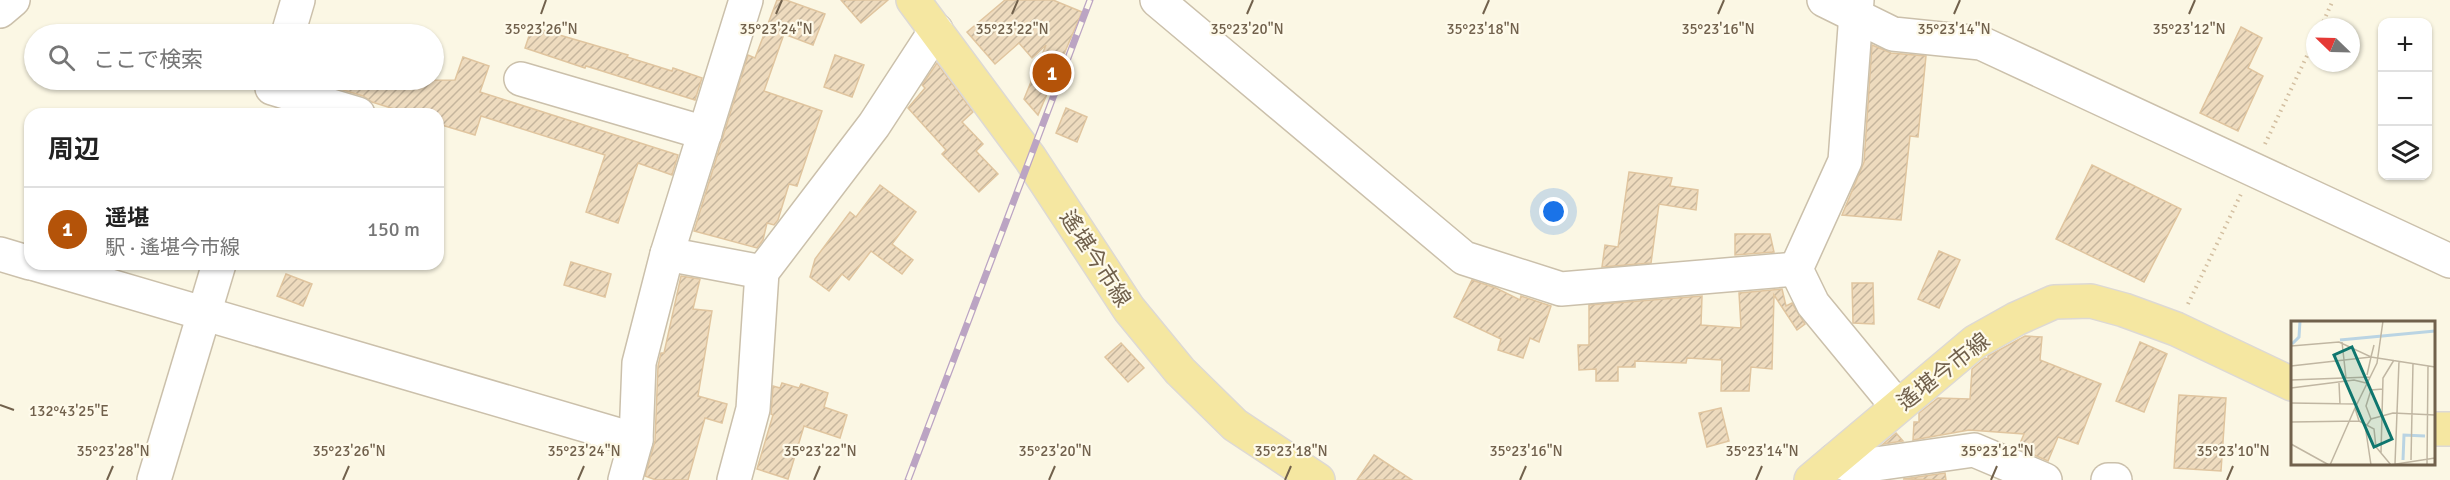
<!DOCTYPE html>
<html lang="ja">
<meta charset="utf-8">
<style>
:root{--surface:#fff;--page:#f2f2f2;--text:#222;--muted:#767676;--line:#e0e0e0;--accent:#b45309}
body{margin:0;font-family:Signika,"Noto Sans JP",sans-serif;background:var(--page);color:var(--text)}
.controls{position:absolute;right:18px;top:18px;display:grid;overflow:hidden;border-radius:12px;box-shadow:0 2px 4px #0004}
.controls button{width:54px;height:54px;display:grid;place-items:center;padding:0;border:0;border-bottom:2px solid var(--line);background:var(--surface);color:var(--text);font:30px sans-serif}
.compass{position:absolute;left:2306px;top:18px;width:54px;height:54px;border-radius:50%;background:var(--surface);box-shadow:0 2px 4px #0004;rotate:293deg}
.you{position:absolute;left:1554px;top:212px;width:21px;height:21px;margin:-15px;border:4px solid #fff;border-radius:50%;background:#1a73e8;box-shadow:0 0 0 9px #1a73e833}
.badge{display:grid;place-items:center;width:39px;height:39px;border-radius:50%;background:var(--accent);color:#fff;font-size:20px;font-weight:700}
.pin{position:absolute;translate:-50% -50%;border:3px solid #fff;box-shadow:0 2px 6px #0006}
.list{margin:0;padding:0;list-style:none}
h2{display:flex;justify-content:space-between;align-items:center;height:78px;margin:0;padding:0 24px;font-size:26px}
h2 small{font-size:20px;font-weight:400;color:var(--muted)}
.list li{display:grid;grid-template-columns:39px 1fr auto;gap:18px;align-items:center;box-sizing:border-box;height:84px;padding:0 24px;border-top:2px solid var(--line)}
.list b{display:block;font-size:22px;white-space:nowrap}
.list p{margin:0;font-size:20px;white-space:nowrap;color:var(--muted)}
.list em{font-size:20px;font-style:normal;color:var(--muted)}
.icon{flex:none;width:33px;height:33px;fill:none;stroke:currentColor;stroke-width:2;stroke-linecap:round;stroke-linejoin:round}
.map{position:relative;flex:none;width:2450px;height:480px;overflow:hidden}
.search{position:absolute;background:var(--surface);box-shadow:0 2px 4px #0004;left:24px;top:24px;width:420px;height:66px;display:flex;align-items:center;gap:15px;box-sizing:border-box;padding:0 21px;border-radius:33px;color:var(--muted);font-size:22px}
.panel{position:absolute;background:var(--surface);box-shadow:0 2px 4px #0004;left:24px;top:108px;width:420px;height:162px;border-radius:18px}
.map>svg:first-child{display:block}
</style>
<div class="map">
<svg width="2450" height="480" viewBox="0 0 2450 480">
<defs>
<pattern id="building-hatch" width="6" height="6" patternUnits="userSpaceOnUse" patternTransform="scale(1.5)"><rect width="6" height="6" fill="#eedbbe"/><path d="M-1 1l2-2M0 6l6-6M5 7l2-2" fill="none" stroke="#c5b59d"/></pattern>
</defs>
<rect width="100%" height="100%" fill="#fbf7e4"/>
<g fill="url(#building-hatch)" stroke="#e0c59f" stroke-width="1.5">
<polygon points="777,0 786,0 825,14 813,45 784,34 764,91 822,111 797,186 789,184 778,220 774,225 767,223 763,240 757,248 694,231 748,55 755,58"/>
<polygon points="841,0 888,0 861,23"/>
<polygon points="1005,0 1053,0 1082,12 1038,115 1024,99 1046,45 1032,58 1019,43 995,64 967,32"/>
<polygon points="532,27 628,55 627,57 672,71 673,68 702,78 695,100 586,66 585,68 525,48"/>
<polygon points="2241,27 2262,38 2248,68 2263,76 2238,131 2200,113"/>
<polygon points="1872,45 1891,53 1926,56 1918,137 1910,136 1901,220 1842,215 1864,162"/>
<polygon points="835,55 864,65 852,97 824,87"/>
<polygon points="463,57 489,66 480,92 678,155 672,175 638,163 618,223 586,212 605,155 481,116 475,135 438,124 438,114 410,114 372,102 363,96 313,81 455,80"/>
<polygon points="937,63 973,112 962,122 983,144 976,151 998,174 979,192 942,154 946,150 908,108 925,88 922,85"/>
<polygon points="1066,108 1087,117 1077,142 1056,133"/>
<polygon points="2092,165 2181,209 2144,282 2056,239"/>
<polygon points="1629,172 1672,178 1670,186 1698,190 1696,210 1659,204 1651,263 1602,267 1605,245 1618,247"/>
<polygon points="880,185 916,212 892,244 913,260 902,274 871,251 849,280 842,274 829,291 810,277 815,259 850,212 856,217"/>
<polygon points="1735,234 1770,234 1774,252 1735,255"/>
<polygon points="1939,251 1960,260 1939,308 1918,299"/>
<polygon points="571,262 611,274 605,297 564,285"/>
<polygon points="286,274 312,284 303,306 277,296"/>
<polygon points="681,276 700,279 693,309 712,311 698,396 727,404 722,423 705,418 688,480 656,480 645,476 655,441 658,366 661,353 664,353"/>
<polygon points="1472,280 1496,288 1520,300 1521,296 1551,306 1539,342 1530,338 1523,358 1498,350 1501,339 1454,317"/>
<polygon points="1852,283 1873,283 1874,324 1853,323"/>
<polygon points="1782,289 1786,306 1792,303 1805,324 1797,330 1774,295 1772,369 1751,367 1749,391 1721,391 1722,360 1687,358 1686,363 1635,361 1635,367 1618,367 1618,381 1596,381 1596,369 1579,370 1578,345 1589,345 1589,305 1702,296 1701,325 1741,328 1739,293"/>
<polygon points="2025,336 2042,337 2040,360 2101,384 2078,444 2058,437 2048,461 2018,448 2024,434 1969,430 1913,440 1914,422 1919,422 1919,413 1938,398 1970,399 1972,369 1985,358 1988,359 1988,356"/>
<polygon points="2140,342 2167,354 2144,412 2116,401"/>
<polygon points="1121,343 1144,368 1128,382 1105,357"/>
<polygon points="782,383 799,388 801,384 828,393 824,407 847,415 840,438 804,426 788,479 757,469 773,415 771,414 773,386 780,388"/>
<polygon points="2179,395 2226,398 2221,471 2174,468"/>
<polygon points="1721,408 1729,441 1707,447 1699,413"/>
<polygon points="1896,433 1903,441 1883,444"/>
<polygon points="1374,455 1412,480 1357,480"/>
<polygon points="1945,473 1946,480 1903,479"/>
</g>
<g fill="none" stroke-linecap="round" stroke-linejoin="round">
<defs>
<g id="minor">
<polyline points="1157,0 1464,258 1561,289 1796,269"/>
<polyline points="1824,0 1893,34 1981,43 2450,261"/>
<polyline points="1857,0 1845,161 1796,269 1813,304 1897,406"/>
<polyline points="0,11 13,0"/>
<polyline points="288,34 298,0"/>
<polyline points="521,79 705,133"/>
<polyline points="272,88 358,114"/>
<polyline points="0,254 30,263"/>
<polyline points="667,254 762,272"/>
<polyline points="35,264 636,440"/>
<polyline points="1835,460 1854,467 1974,450 2045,480"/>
<polyline points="154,480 219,264"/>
<polyline points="625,480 636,440 639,363 667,254 746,0"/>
<polyline points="734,480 753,409 762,272 874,125 936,30"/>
<polyline points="2108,480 2115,480"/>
</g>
<g id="major">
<polyline points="913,0 1030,158 1129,309 1180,371 1235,425 1318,480"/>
<polyline points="2434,429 2450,429"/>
<polyline points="1811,480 1975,342 2016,319 2054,302 2091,301 2124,310 2176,329 2292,384"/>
</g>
</defs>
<use href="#minor" stroke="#cbc0ab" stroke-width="36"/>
<use href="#major" stroke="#ddd9d4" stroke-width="36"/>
<g stroke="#d3bfa1" stroke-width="4" stroke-dasharray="1.5 4.5" stroke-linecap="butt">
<polyline points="2321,27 2333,0"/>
<polyline points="2265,144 2315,39"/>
<polyline points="2188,304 2241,194"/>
</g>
<use href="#minor" stroke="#fff" stroke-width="33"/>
<use href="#major" stroke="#f5e7a1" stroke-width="33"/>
<defs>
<polyline id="rail" points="908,480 1090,0"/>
</defs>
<use href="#rail" stroke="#bba4c3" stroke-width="7"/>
<use href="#rail" stroke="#fefaea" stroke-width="4.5" stroke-dasharray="14" stroke-linecap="butt"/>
</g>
<path fill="none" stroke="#71614c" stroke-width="2" d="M 541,14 L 546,0M 776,14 L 782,0M 1012,14 L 1018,0M 1247,14 L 1253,0M 1483,14 L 1489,0M 1718,14 L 1724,0M 1954,14 L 1960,0M 2189,14 L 2195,0M 0,405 L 14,410M 107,480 L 113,466M 343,480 L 349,466M 578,480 L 584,466M 814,480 L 820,466M 1049,480 L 1055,466M 1285,480 L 1291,466M 1520,480 L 1526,466M 1756,480 L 1762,466M 1991,480 L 1997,466M 2227,480 L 2233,466"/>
<g text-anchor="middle" stroke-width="4.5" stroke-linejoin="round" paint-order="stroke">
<g font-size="22" fill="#71614c" stroke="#fefaea">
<text transform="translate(1096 258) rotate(57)" y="8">遙堪今市線</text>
<text transform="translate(1943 371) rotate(-38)" y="8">遙堪今市線</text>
</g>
</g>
<g transform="translate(2291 321)">
<rect width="144" height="144" fill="#fbf7e4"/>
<path fill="none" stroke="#bad4e3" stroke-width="3" d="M 49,19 L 144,10M 1,23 L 8,16 L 9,0M 112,139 L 113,114 L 134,115"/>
<path fill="none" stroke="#c0b6a2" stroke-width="1.5" d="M 92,0 L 86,42 L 64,87 L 68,100 L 83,108 L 85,126 L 100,144M 51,21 L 55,57M 0,25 L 48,21 L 80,36 L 83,24M 0,45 L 80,36 L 144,46M 76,54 L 80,36M 0,59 L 79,56M 48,62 L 49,83M 0,67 L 63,59 L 75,62M 0,82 L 65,83M 80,98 L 75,85 L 80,69 L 92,68M 0,101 L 68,100M 74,104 L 80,144M 76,104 L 80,98 L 102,92 L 144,94M 0,123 L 38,144M 90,132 L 92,57 L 103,39M 120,139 L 122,42M 104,143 L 108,40M 39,144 L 64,87M 99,144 L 144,137M 136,144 L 137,45"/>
<path fill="#0f766e" fill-opacity="0.15" stroke="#0f766e" stroke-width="3" d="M 61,26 L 101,118 L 83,126 L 43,34 Z"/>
<rect width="144" height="144" fill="none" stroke="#71614c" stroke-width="3"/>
</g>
<g font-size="15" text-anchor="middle" fill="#71614c" stroke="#fefaea" stroke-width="4.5" stroke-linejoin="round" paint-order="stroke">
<text x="541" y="34">35°23'26"N</text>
<text x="1012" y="34">35°23'22"N</text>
<text x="1954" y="34">35°23'14"N</text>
<text x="2189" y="34">35°23'12"N</text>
<text x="776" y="34">35°23'24"N</text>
<text x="1247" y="34">35°23'20"N</text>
<text x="1483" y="34">35°23'18"N</text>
<text x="1718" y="34">35°23'16"N</text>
<text x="69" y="416">132°43'25"E</text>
<text x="113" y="456">35°23'28"N</text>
<text x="349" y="456">35°23'26"N</text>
<text x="584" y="456">35°23'24"N</text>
<text x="820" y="456">35°23'22"N</text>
<text x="1055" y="456">35°23'20"N</text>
<text x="1291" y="456">35°23'18"N</text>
<text x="1526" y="456">35°23'16"N</text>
<text x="1762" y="456">35°23'14"N</text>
<text x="1997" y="456">35°23'12"N</text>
<text x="2233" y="456">35°23'10"N</text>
</g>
</svg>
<div class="controls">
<button>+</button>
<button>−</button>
<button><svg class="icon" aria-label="layers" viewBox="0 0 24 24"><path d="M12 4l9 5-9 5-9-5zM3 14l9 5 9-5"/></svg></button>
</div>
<svg class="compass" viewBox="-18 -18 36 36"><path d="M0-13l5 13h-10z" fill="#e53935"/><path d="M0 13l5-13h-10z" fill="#767676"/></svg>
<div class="you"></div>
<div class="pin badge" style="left:1052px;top:73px">1</div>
<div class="search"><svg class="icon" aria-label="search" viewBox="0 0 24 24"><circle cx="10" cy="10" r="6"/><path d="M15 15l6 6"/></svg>ここで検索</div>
<section class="panel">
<h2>周辺<small></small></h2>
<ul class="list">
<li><span class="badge">1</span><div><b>遥堪</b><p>駅 · 遙堪今市線</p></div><em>150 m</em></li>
</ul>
</section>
</div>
